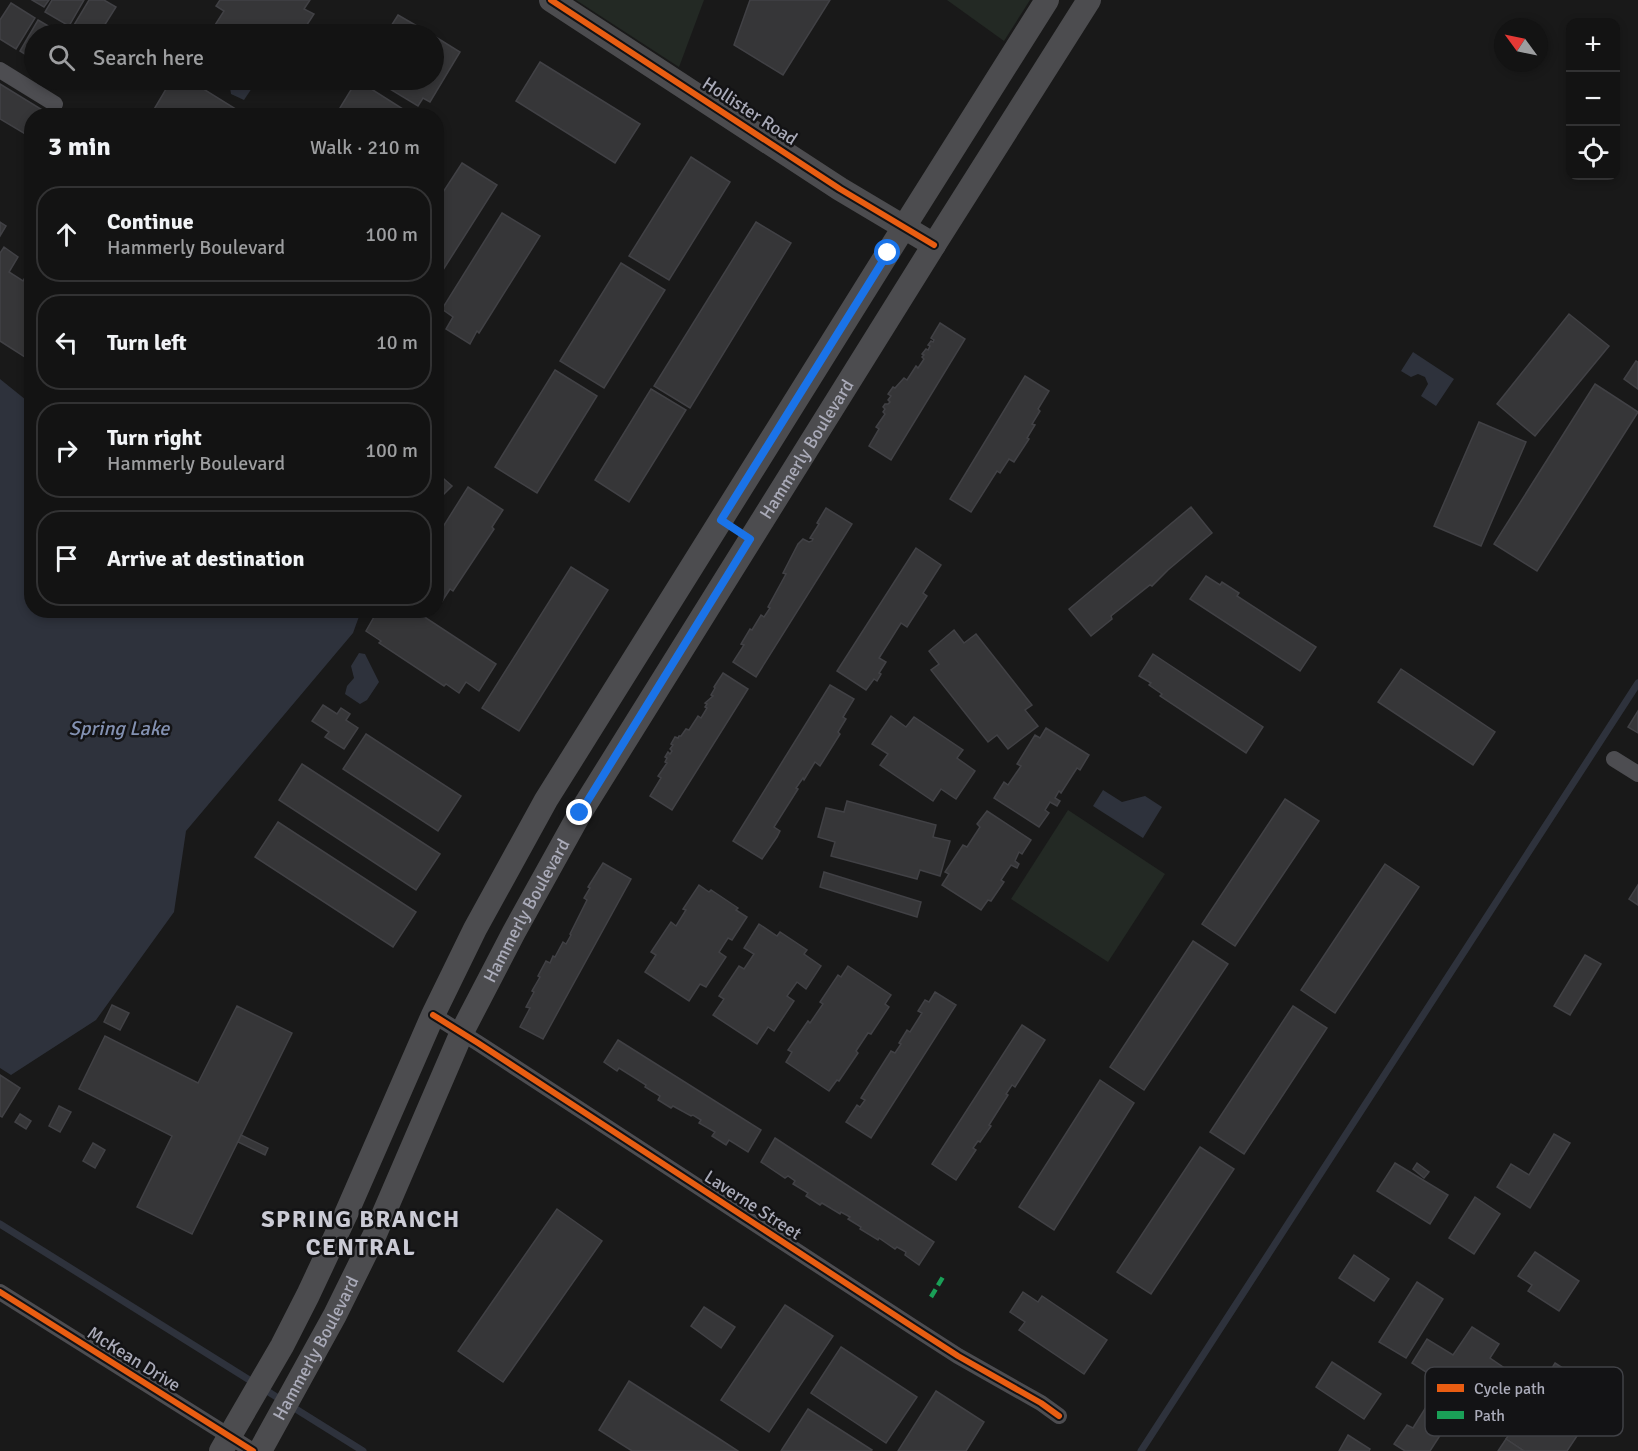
<!DOCTYPE html>
<meta charset="utf-8">
<style>
:root{--surface:#131313;--page:#1c1c1c;--text:#f1f3f6;--muted:#9d9ea0;--line:#323233}
body{margin:0;font-family:Signika,sans-serif;background:var(--page);color:var(--text)}
.controls{position:absolute;right:18px;top:18px;display:grid;overflow:hidden;border-radius:12px;box-shadow:0 3px 9px #0003}
.controls button{width:54px;height:54px;display:grid;place-items:center;padding:0;border:0;border-bottom:2px solid var(--line);background:var(--surface);color:var(--text);font:30px sans-serif}
.compass{position:absolute;left:1494px;top:18px;width:54px;height:54px;border-radius:50%;background:var(--surface);box-shadow:0 3px 9px #0003;rotate:303deg}
.stop{position:absolute;width:18px;height:18px;margin:-14px;border:4px solid #1a73e8;border-radius:50%;background:#fff}
.stop.end{background:#1a73e8;border-color:#fff;box-shadow:0 2px 6px #0008}
.list{margin:0;padding:0;list-style:none}
h2{display:flex;justify-content:space-between;align-items:center;height:78px;margin:0;padding:0 24px;font-size:26px}
h2 small{font-size:20px;font-weight:400;color:var(--muted)}
.list li{display:grid;grid-template-columns:39px 1fr auto;gap:18px;align-items:center;box-sizing:border-box;height:96px;margin:0 12px 12px;padding:0 12px;border:2px solid var(--line);border-radius:24px}
.list b{display:block;font-size:22px;white-space:nowrap}
.list p{margin:0;font-size:20px;white-space:nowrap;color:var(--muted)}
.list em{font-size:20px;font-style:normal;color:var(--muted)}
.icon{flex:none;width:33px;height:33px;fill:none;stroke:currentColor;stroke-width:2;stroke-linecap:round;stroke-linejoin:round}
.map{position:relative;flex:none;width:1638px;height:1451px;overflow:hidden}
.search{position:absolute;background:var(--surface);box-shadow:0 3px 9px #0003;left:24px;top:24px;width:420px;height:66px;display:flex;align-items:center;gap:15px;box-sizing:border-box;padding:0 21px;border-radius:33px;color:var(--muted);font-size:22px}
.panel{position:absolute;background:var(--surface);box-shadow:0 3px 9px #0003;left:24px;top:108px;width:420px;height:510px;border-radius:24px}
.map>svg:first-child{display:block}
</style>
<div class="map">
<svg width="1638" height="1451" viewBox="0 0 1638 1451">
<rect width="100%" height="100%" fill="#191919"/>
<g fill="#232924">
<polygon points="576,0 704,0 679,67"/>
<polygon points="947,0 1030,0 1004,41"/>
<polygon points="1068,810 1165,874 1108,962 1011,899"/>
</g>
<g fill="#2e323c">
<polygon points="229,80 250,80 252,88 244,100 231,94"/>
<polygon points="1413,352 1454,379 1436,406 1421,396 1428,384 1425,377 1418,374 1411,377 1401,371"/>
<polygon points="0,379 31,404 32,610 361,611 353,633 186,831 174,912 96,1020 11,1075 0,1068"/>
<polygon points="359,653 365,654 379,682 367,700 360,704 345,694 347,686 354,678 351,666"/>
<polygon points="1103,790 1122,802 1145,796 1162,807 1143,838 1093,806"/>
</g>
<g fill="none" stroke-linecap="round" stroke-linejoin="round">
<g stroke="#2e323c" stroke-width="7">
<polyline points="0,1224 363,1451"/>
<polyline points="1141,1451 1638,683"/>
</g>
</g>
<g fill="#363638" stroke="#414145" stroke-width="1.5">
<polygon points="32,0 49,0 44,7"/>
<polygon points="52,0 84,0 69,26 45,12"/>
<polygon points="89,0 104,0 116,7 99,34 78,34 71,30"/>
<polygon points="220,0 310,0 304,9 314,14 301,34 230,34 215,25 224,11 216,6"/>
<polygon points="750,0 830,0 783,75 734,45"/>
<polygon points="11,3 35,18 16,49 0,39 0,20"/>
<polygon points="398,15 431,34 386,34"/>
<polygon points="38,20 62,34 34,34 34,60 20,51"/>
<polygon points="434,36 460,52 430,102 423,98 418,106 375,80 434,80"/>
<polygon points="540,62 640,124 615,163 516,101"/>
<polygon points="182,80 189,80 239,111 237,116 150,116 169,84 177,89"/>
<polygon points="357,80 414,116 335,116"/>
<polygon points="0,84 49,114 48,116 32,116 32,138 0,119"/>
<polygon points="691,157 730,182 669,280 629,256"/>
<polygon points="462,163 497,185 436,281 436,203"/>
<polygon points="502,213 540,236 479,333 477,331 470,344 446,329 453,317 442,309"/>
<polygon points="0,222 6,226 0,236"/>
<polygon points="756,222 791,243 690,408 654,386"/>
<polygon points="4,247 18,257 9,272 23,281 29,270 32,272 31,361 0,341 0,253"/>
<polygon points="621,263 665,290 604,388 560,361"/>
<polygon points="1569,314 1609,346 1535,436 1497,404"/>
<polygon points="940,323 965,339 891,460 869,446 879,429 876,427 885,414 883,412 885,409 883,407 885,404 888,404 890,402 888,400 891,396 888,394 893,387 895,388 904,378 907,380 916,366 918,368 924,359 922,357 924,355 922,354 926,349 928,350 930,346 928,345 931,341 933,342 934,340 931,338"/>
<polygon points="1636,361 1638,362 1638,389 1624,379"/>
<polygon points="555,370 597,396 537,493 495,467"/>
<polygon points="1025,376 1049,391 1038,409 1040,411 1032,424 1035,425 1027,438 1029,439 1014,462 1009,459 1000,473 997,471 971,512 950,499"/>
<polygon points="1595,384 1638,412 1537,571 1494,544"/>
<polygon points="651,389 686,410 629,502 595,480"/>
<polygon points="1479,422 1526,442 1481,546 1434,526"/>
<polygon points="436,472 452,486 436,502"/>
<polygon points="468,487 503,510 492,527 494,529 453,591 450,589 439,606 436,604 436,538"/>
<polygon points="1191,507 1212,533 1168,570 1152,586 1150,585 1111,616 1112,619 1091,636 1069,609"/>
<polygon points="826,508 852,524 756,677 733,662 744,645 741,644 750,629 752,630 761,615 764,617 770,608 768,607 786,574 783,573 798,544 803,539 809,542 812,541 813,539 810,538 819,524 817,523"/>
<polygon points="916,548 941,565 923,593 927,596 907,627 901,623 879,658 886,662 879,673 881,674 877,681 874,679 866,690 837,671"/>
<polygon points="571,567 608,590 519,731 482,708"/>
<polygon points="1206,576 1220,585 1222,582 1239,593 1237,596 1316,647 1300,671 1190,599"/>
<polygon points="378,610 414,610 496,664 479,691 466,682 459,693 446,684 444,686 379,643 381,641 366,631"/>
<polygon points="954,630 964,643 976,634 1032,705 1025,710 1038,726 1008,749 997,735 988,742 931,670 939,664 929,651"/>
<polygon points="1153,654 1263,727 1246,753 1160,696 1162,694 1149,685 1151,683 1139,676"/>
<polygon points="1401,669 1495,732 1473,765 1378,702"/>
<polygon points="723,673 748,689 672,810 650,796 661,778 658,776 667,763 665,762 667,758 665,757 668,752 670,754 672,751 670,749 673,745 671,744 675,737 678,738 679,736 681,736 686,729 689,730 698,716 701,718 707,708 705,707 707,704 705,703 713,696 711,695 715,688 714,687"/>
<polygon points="830,685 854,699 843,717 846,719 838,732 840,734 820,766 815,762 804,780 803,778 796,788 798,789 774,827 780,831 777,837 762,859 733,841"/>
<polygon points="323,705 337,714 341,708 350,714 346,720 358,728 344,749 325,737 329,732 312,721"/>
<polygon points="1638,711 1638,733 1628,727"/>
<polygon points="891,716 906,727 914,717 963,750 957,758 975,771 956,799 941,789 933,801 880,765 888,754 872,744"/>
<polygon points="1046,728 1089,755 1080,770 1077,768 1061,793 1059,791 1055,798 1060,801 1057,806 1050,802 1045,810 1049,813 1039,827 994,798 1004,782 1008,785 1021,766 1017,764 1035,735 1040,738"/>
<polygon points="366,734 461,796 438,831 343,769"/>
<polygon points="302,764 440,854 416,890 279,800"/>
<polygon points="1285,799 1319,821 1235,946 1202,924"/>
<polygon points="847,801 936,825 933,837 950,841 940,876 920,870 917,879 831,856 835,842 818,837 826,808 844,812"/>
<polygon points="987,811 1031,840 1022,854 1019,852 1015,861 1019,864 1017,868 1011,865 1001,880 1004,882 991,901 988,900 981,910 942,885 949,874 945,872 963,845 967,847 980,827 977,824"/>
<polygon points="278,822 416,912 393,947 255,857"/>
<polygon points="603,863 631,879 543,1039 520,1027 530,1008 526,1007 534,992 532,991 540,977 538,976 546,961 550,963 553,956 555,957 563,942 566,944 571,935 570,934 587,900 584,898 590,888 588,887"/>
<polygon points="1385,864 1419,887 1335,1013 1301,990"/>
<polygon points="824,872 921,902 917,917 820,887"/>
<polygon points="699,885 709,892 711,890 738,908 736,910 747,917 732,940 728,938 719,952 726,957 706,987 700,984 689,1001 645,972 656,955 651,952 671,922 676,926 686,910 683,909"/>
<polygon points="1638,885 1638,905 1629,899"/>
<polygon points="759,924 777,936 780,932 807,950 804,954 821,966 806,989 797,982 787,996 794,1001 774,1031 768,1027 757,1044 713,1015 724,999 719,996 739,966 744,969 754,954 744,948"/>
<polygon points="1193,941 1228,964 1144,1090 1110,1067"/>
<polygon points="1585,955 1601,964 1570,1015 1554,1006"/>
<polygon points="848,966 891,995 885,1004 889,1007 871,1034 868,1033 856,1051 858,1053 839,1081 837,1080 829,1091 786,1062 792,1052 788,1050 808,1021 810,1023 823,1004 820,1002 838,975 841,977"/>
<polygon points="935,992 956,1005 871,1138 846,1122 857,1105 860,1107 865,1100 861,1098 891,1051 895,1053 901,1044 899,1043 907,1030 910,1032 922,1013 918,1011 925,1000 929,1002"/>
<polygon points="112,1005 129,1013 120,1030 104,1022"/>
<polygon points="237,1006 292,1033 192,1234 137,1207 172,1136 79,1089 105,1036 198,1083"/>
<polygon points="1293,1006 1327,1028 1244,1154 1210,1132"/>
<polygon points="1022,1025 1045,1040 1015,1087 1012,1085 1006,1094 1008,1095 989,1125 991,1126 980,1142 978,1141 973,1148 976,1150 956,1180 932,1164"/>
<polygon points="618,1040 761,1130 748,1152 729,1140 726,1145 712,1136 715,1132 699,1123 701,1120 693,1115 691,1116 673,1106 671,1108 658,1100 660,1096 645,1087 646,1085 619,1068 617,1071 604,1062"/>
<polygon points="0,1075 20,1088 2,1117 0,1116"/>
<polygon points="1100,1080 1134,1103 1054,1230 1019,1207"/>
<polygon points="59,1106 71,1112 60,1132 49,1126"/>
<polygon points="20,1114 31,1121 26,1129 15,1122"/>
<polygon points="1554,1134 1570,1143 1530,1208 1497,1187 1511,1164 1529,1175"/>
<polygon points="241,1135 268,1148 265,1155 238,1142"/>
<polygon points="775,1138 934,1242 919,1265 905,1255 906,1252 897,1247 895,1249 879,1238 878,1240 860,1229 861,1227 848,1219 850,1217 841,1212 840,1214 822,1203 820,1205 806,1196 808,1193 793,1184 795,1181 788,1176 785,1178 761,1162"/>
<polygon points="93,1143 105,1150 95,1168 83,1161"/>
<polygon points="1200,1147 1234,1169 1151,1294 1117,1272"/>
<polygon points="1395,1163 1448,1195 1430,1224 1377,1191"/>
<polygon points="1417,1163 1429,1172 1424,1178 1413,1169"/>
<polygon points="1475,1197 1500,1214 1474,1254 1449,1238"/>
<polygon points="557,1209 602,1241 503,1382 458,1351"/>
<polygon points="1535,1252 1579,1281 1559,1311 1528,1291 1532,1285 1518,1276"/>
<polygon points="1354,1255 1389,1279 1374,1301 1339,1278"/>
<polygon points="1417,1282 1443,1299 1406,1358 1379,1342"/>
<polygon points="1023,1292 1038,1302 1042,1296 1107,1340 1084,1374 1019,1330 1025,1322 1010,1312"/>
<polygon points="785,1305 833,1336 769,1432 721,1400"/>
<polygon points="704,1307 735,1327 721,1348 691,1326"/>
<polygon points="1472,1327 1499,1344 1490,1358 1503,1367 1492,1384 1476,1374 1463,1396 1412,1363 1427,1339 1453,1355"/>
<polygon points="841,1347 917,1397 886,1443 811,1393"/>
<polygon points="1332,1362 1381,1394 1364,1419 1316,1387"/>
<polygon points="1555,1363 1604,1395 1585,1424 1537,1392"/>
<polygon points="629,1381 715,1436 738,1451 632,1451 599,1430"/>
<polygon points="936,1391 984,1422 966,1451 898,1451"/>
<polygon points="1537,1392 1585,1424 1567,1451 1524,1451 1506,1439"/>
<polygon points="1431,1399 1454,1414 1430,1451 1405,1451 1394,1444 1407,1425 1413,1428"/>
<polygon points="808,1409 872,1450 871,1451 781,1451"/>
<polygon points="1348,1435 1370,1449 1369,1451 1339,1451"/>
<polygon points="1506,1439 1524,1451 1498,1451"/>
</g>
<g fill="none" stroke-linecap="round" stroke-linejoin="round">
<g stroke="#4d4d51" stroke-width="16">
<polyline points="0,70 55,104"/>
<polyline points="1614,759 1638,774"/>
<polyline points="433,1015 478,1043 913,1327 958,1356 1041,1403 1059,1416"/>
<polyline points="0,1292 253,1451"/>
</g>
<g stroke="#4c4c4f" stroke-width="24">
<polyline points="551,0 840,189 934,245"/>
<polyline points="221,1451 282,1346 308,1295 346,1214 433,1015 475,929 546,800 904,227 1047,0"/>
<path id="s1" d="M 260,1451 L 335,1315 L 375,1234 L 462,1032 L 514,932 L 580,813 L 934,245 L 1089,0"/>
</g>
<polyline stroke="#1a9f57" stroke-width="4.5" stroke-dasharray="9 4.5" stroke-linecap="butt" points="931,1297 943,1277"/>
<defs>
<g id="cycleway">
<polyline points="551,0 840,189 934,245"/>
<polyline points="433,1015 478,1043 913,1327 958,1356 1041,1403 1059,1416"/>
<polyline points="0,1292 253,1451"/>
</g>
</defs>
<use href="#cycleway" stroke="#131315" stroke-width="10"/>
<use href="#cycleway" stroke="#e95d12" stroke-width="6"/>
</g>
<g fill="none" stroke-linecap="round" stroke-linejoin="round">
<polyline stroke="#1a73e8" stroke-width="8" points="580,813 750,539 721,520 888,253"/>
</g>
<g text-anchor="middle" stroke-width="5" stroke-linejoin="round" paint-order="stroke">
<g font-size="18" fill="#aaabb9" stroke="#131315">
<text transform="translate(750 111) rotate(33)" y="6">Hollister Road</text>
<text dy="6" stroke="none"><textPath href="#s1" startOffset="1143">Hammerly Boulevard</textPath></text>
<text dy="6" stroke="none"><textPath href="#s1" startOffset="603">Hammerly Boulevard</textPath></text>
<text transform="translate(753 1205) rotate(33)" y="6">Laverne Street</text>
<text dy="6" stroke="none"><textPath href="#s1" startOffset="117">Hammerly Boulevard</textPath></text>
<text transform="translate(134 1359) rotate(32)" y="6">McKean Drive</text>
</g>
<g font-size="20" font-style="italic" fill="#8391b2" stroke="#131315">
<text x="119" y="735">Spring Lake</text>
</g>
<g font-size="24" font-weight="bold" letter-spacing="1.5" fill="#cbcbd5" stroke="#131315">
<text x="361" y="1227">SPRING BRANCH<tspan x="361" dy="28">CENTRAL</tspan></text>
</g>
</g>
<rect x="1425" y="1367" width="198" height="69" rx="9" fill="#131315" stroke="#404146" stroke-width="1.5"/>
<rect x="1437" y="1384" width="27" height="8" fill="#e95d12"/>
<rect x="1437" y="1411" width="27" height="8" fill="#1a9f57"/>
<g font-size="16" fill="#aaabb9">
<text x="1474" y="1394">Cycle path</text>
<text x="1474" y="1421">Path</text>
</g>
</svg>
<div class="controls">
<button>+</button>
<button>−</button>
<button><svg class="icon" aria-label="locate" viewBox="0 0 24 24"><circle cx="12" cy="12" r="6"/><path d="M12 2v4M12 18v4M2 12h4M18 12h4"/></svg></button>
</div>
<svg class="compass" viewBox="-18 -18 36 36"><path d="M0-13l5 13h-10z" fill="#e53935"/><path d="M0 13l5-13h-10z" fill="#9d9ea0"/></svg>
<div class="stop" style="left:888px;top:253px"></div>
<div class="stop end" style="left:580px;top:813px"></div>
<div class="search"><svg class="icon" aria-label="search" viewBox="0 0 24 24"><circle cx="10" cy="10" r="6"/><path d="M15 15l6 6"/></svg>Search here</div>
<section class="panel">
<h2>3 min<small>Walk · 210 m</small></h2>
<ul class="list">
<li><svg class="icon" aria-label="ahead" viewBox="0 0 24 24"><path d="M12 20V5M6 11l6-6 6 6"/></svg><div><b>Continue</b><p>Hammerly Boulevard</p></div><em>100 m</em></li>
<li><svg class="icon" aria-label="left" viewBox="0 0 24 24"><path d="M17 20v-9H6M10 6l-5 5 5 5"/></svg><div><b>Turn left</b></div><em>10 m</em></li>
<li><svg class="icon" aria-label="right" viewBox="0 0 24 24"><path d="M7 20v-9h11M14 6l5 5-5 5"/></svg><div><b>Turn right</b><p>Hammerly Boulevard</p></div><em>100 m</em></li>
<li><svg class="icon" aria-label="arrive" viewBox="0 0 24 24"><path d="M6 21V4h12l-3 4 3 4H6"/></svg><div><b>Arrive at destination</b></div></li>
</ul>
</section>
</div>
